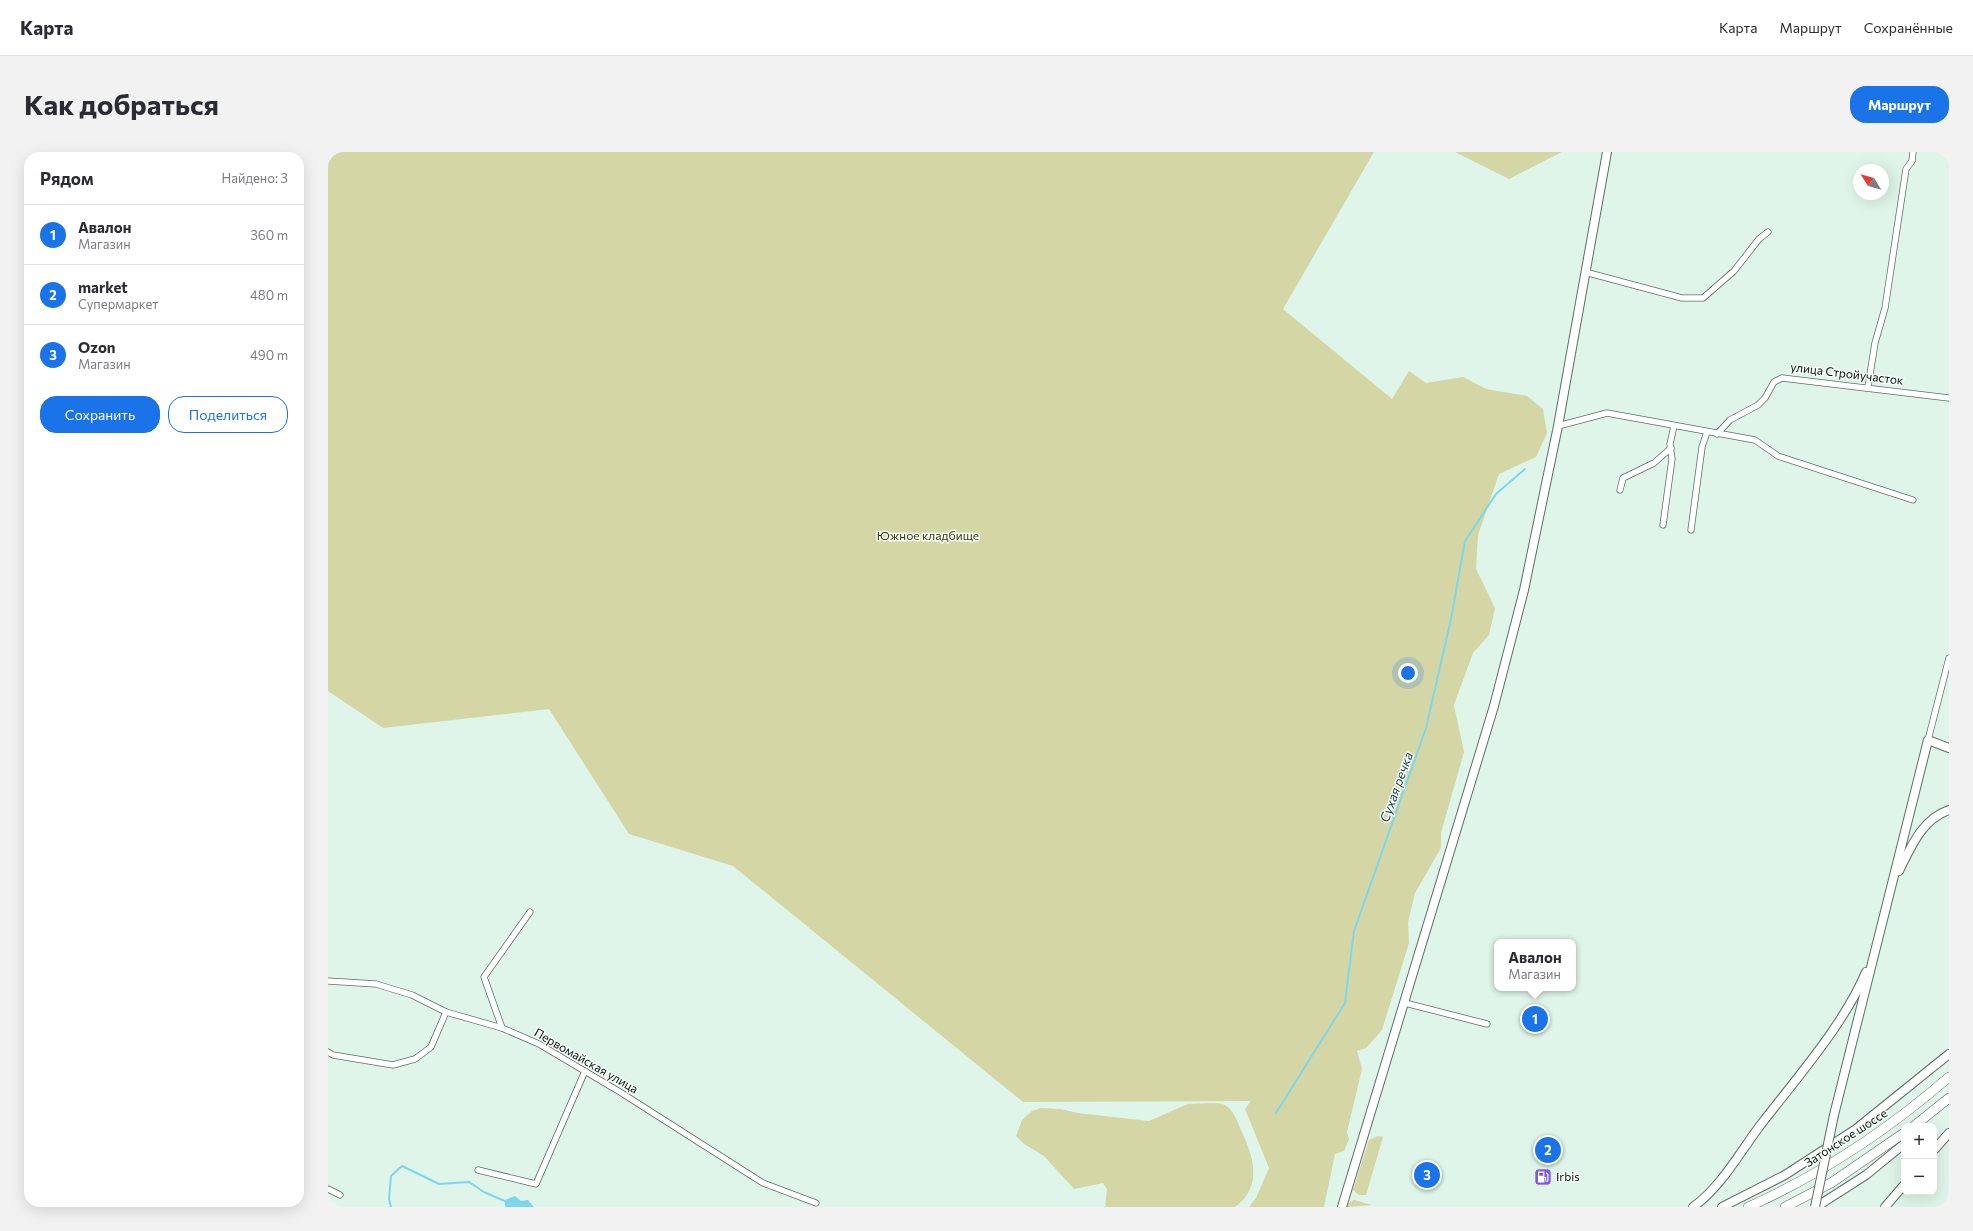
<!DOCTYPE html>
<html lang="ru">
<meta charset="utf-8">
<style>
:root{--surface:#fff;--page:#f2f2f3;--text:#2b2b33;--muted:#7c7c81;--line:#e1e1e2;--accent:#1a73e8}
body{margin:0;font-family:Commissioner,sans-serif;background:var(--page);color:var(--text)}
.controls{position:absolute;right:12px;bottom:12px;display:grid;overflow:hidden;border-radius:8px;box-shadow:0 4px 16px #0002}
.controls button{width:36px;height:36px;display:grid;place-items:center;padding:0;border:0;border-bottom:1px solid var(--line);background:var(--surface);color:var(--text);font:20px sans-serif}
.compass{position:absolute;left:1525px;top:12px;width:36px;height:36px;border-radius:50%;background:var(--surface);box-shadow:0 4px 16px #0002;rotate:307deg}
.you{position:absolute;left:1080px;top:521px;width:14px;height:14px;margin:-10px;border:3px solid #fff;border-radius:50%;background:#1a73e8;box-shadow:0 0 0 6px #1a73e833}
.badge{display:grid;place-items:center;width:26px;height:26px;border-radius:50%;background:var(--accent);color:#fff;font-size:13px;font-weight:700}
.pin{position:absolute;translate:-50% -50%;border:2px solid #fff;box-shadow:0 1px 4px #0006}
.popup{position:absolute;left:1166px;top:787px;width:82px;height:52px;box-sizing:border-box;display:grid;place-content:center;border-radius:8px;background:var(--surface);filter:drop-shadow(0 1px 3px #0005);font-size:13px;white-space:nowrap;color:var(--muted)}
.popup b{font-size:15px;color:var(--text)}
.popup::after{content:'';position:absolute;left:50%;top:100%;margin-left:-8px;border:8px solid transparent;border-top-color:var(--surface)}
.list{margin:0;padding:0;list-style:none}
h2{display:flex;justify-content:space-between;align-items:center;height:52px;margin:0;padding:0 16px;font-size:17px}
h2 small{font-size:13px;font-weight:400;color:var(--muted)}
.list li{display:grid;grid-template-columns:26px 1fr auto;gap:12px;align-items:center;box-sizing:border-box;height:60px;padding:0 16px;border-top:1px solid var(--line)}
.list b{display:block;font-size:15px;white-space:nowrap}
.list p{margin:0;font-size:13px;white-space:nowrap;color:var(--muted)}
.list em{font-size:13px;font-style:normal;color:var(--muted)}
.actions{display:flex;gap:8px;padding:12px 16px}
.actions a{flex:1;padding:9px 0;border:1px solid var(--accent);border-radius:16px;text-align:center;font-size:14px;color:var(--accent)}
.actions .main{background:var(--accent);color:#fff}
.map{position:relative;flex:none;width:1621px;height:1055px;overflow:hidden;border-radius:16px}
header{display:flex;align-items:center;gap:24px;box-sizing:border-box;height:56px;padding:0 20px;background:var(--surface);border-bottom:1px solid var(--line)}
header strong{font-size:19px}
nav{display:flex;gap:22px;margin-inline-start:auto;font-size:14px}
.intro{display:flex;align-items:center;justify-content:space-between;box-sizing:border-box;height:96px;padding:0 24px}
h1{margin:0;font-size:28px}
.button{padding:10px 18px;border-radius:16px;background:var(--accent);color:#fff;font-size:14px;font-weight:700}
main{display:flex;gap:24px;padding:0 24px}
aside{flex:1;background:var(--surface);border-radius:16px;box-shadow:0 4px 16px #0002}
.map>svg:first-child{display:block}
</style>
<header>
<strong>Карта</strong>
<nav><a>Карта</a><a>Маршрут</a><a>Сохранённые</a></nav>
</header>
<div class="intro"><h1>Как добраться</h1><a class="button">Маршрут</a></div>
<main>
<aside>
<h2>Рядом<small>Найдено: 3</small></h2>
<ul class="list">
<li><span class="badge">1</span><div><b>Авалон</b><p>Магазин</p></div><em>360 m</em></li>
<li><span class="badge">2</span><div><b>market</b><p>Супермаркет</p></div><em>480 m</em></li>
<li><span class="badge">3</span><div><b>Ozon</b><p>Магазин</p></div><em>490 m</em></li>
</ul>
<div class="actions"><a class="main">Сохранить</a><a>Поделиться</a></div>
</aside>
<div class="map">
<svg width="1621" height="1055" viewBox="0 0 1621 1055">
<rect width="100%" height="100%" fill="#dff5e9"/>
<g fill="#d4d6a6">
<polygon points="0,0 1046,0 955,157 1064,247 1081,219 1098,231 1135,225 1158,237 1199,244 1215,257 1219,281 1208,305 1171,322 1150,383 1148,417 1167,456 1161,483 1145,501 1126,553 1136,600 1113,681 1113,696 1087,741 1080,770 1081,791 1054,878 1038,896 1029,899 1034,917 1019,980 1021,987 1016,999 1007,1002 996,1055 921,1055 928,1046 941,1016 917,957 923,949 695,950 405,714 301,682 221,557 55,576 0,539"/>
<polygon points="1127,0 1234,0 1181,27"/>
<path d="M 882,951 C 887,951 893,951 897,953 C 905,958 909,968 912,976 C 925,1003 936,1034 907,1055 L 777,1055 L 779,1037 L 775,1031 L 746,1037 L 716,1004 L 696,992 L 688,984 L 694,968 L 704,959 L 713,956 L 732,957 L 750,961 L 821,969 L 860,952 Z"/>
<polygon points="1050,984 1055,985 1038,1043 1031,1043 1025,1038 1041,988"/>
<polygon points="1026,1048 1044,1053 1019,1055 1019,1052"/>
</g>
<polygon fill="#7dd7eb" points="187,1044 193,1049 200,1048 206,1055 177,1055 177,1048"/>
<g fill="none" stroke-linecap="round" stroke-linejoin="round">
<g stroke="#7dd7eb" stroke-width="2">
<polyline points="948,961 1017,851 1026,779 1098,576 1123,467 1137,389 1168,342 1197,317"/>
<polyline points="63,1055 61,1047 63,1024 74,1014 111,1032 141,1030 156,1040 179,1050"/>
</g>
<defs>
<g id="minor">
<polyline points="1257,120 1354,146 1375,146 1406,119 1431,87 1440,80"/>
<polyline points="1540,235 1547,191 1557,156 1578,17 1584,9 1585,0"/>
<polyline points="1230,274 1279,261 1427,288 1450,304 1585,348"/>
<polyline points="1389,282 1402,268 1430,253 1437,246 1446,230 1454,226 1621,246"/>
<polyline points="1292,338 1295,326 1326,311 1343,296"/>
<polyline points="1335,373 1344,307 1342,292 1346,274"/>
<polyline points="1363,378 1374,295 1379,280"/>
<polyline points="1600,588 1621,506"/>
<polyline points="0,829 48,832 84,843 118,860 174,876 211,892 292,940 435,1031 488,1051"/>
<polyline points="1077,851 1159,872"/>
<polyline points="174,876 156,825 202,760"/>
<polyline points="0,900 5,903 65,913 87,907 103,895 118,860"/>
<polyline points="150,1018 208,1032 257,919"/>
<polyline points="0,1037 12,1043"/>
</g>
<g id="secondary">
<path d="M 1571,719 C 1583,695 1594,667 1621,658"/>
<polyline points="1506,963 1600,588 1621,596"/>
<polyline points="1606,998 1621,981"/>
<polyline points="1014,1055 1166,554 1196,438 1230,274 1279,0"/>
<path d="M 1365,1055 C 1392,1036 1411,1002 1431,975 C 1466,929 1516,873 1538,820"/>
<polyline points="1394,1055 1457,1023 1528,977 1621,902"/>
<polyline points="1488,1055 1538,1023 1576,992"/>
<polyline points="1557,1055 1576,1033"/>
</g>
<g id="primary">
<polyline points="1586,974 1621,946"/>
<path d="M 1420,1055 C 1494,1022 1560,978 1621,925"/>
<polyline points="1457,1055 1503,1031 1576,981"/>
</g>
</defs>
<use href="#minor" stroke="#5c6f65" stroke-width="7"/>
<use href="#secondary" stroke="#5c6f65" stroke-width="10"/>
<use href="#primary" stroke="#5c6f65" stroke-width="10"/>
<use href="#minor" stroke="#fff" stroke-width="5.5"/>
<use href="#secondary" stroke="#fff" stroke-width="8"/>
<use href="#primary" stroke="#fff" stroke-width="9"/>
<defs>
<polyline id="secondary-bridge" points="1487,1055 1506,963"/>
</defs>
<use href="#secondary-bridge" stroke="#5c6f65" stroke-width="10" stroke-linecap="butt"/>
<use href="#secondary-bridge" stroke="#fff" stroke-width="8"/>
</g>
<defs>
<symbol id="fuel-square" viewBox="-11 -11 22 22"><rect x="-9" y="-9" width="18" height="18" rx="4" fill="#7d5cd6" stroke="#f6fefa"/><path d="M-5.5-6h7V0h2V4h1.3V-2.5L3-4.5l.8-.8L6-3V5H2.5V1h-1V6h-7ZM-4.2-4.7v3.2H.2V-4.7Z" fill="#fff"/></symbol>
</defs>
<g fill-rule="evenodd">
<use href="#fuel-square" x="1205" y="1015" width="20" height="20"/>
</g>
<g text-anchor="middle" stroke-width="3" stroke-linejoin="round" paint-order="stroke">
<g font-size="12" fill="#09110d" stroke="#f6fefa">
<text transform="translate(1519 222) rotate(7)" y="4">улица Стройучасток</text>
<text transform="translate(258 909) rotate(30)" y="4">Первомайская улица</text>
<text transform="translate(1518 986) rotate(-33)" y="4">Затонское шоссе</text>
</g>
<g font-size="12" fill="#373800" stroke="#f6fefa">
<text x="600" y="388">Южное кладбище</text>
</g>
<g font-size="12" fill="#09110d" stroke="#f6fefa" text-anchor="start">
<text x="1228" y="1029">Irbis</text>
</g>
<g font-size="13" font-style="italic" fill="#18414a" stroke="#f6fefa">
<text transform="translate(1068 635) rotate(-70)" y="5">Сухая речка</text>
</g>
</g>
</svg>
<div class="controls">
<button>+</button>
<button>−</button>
</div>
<svg class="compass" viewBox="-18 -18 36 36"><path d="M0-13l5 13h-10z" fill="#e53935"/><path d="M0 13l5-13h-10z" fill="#7c7c81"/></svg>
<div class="you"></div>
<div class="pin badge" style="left:1207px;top:867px">1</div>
<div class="popup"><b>Авалон</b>Магазин</div>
<div class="pin badge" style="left:1220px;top:998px">2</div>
<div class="pin badge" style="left:1099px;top:1023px">3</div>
</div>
</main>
